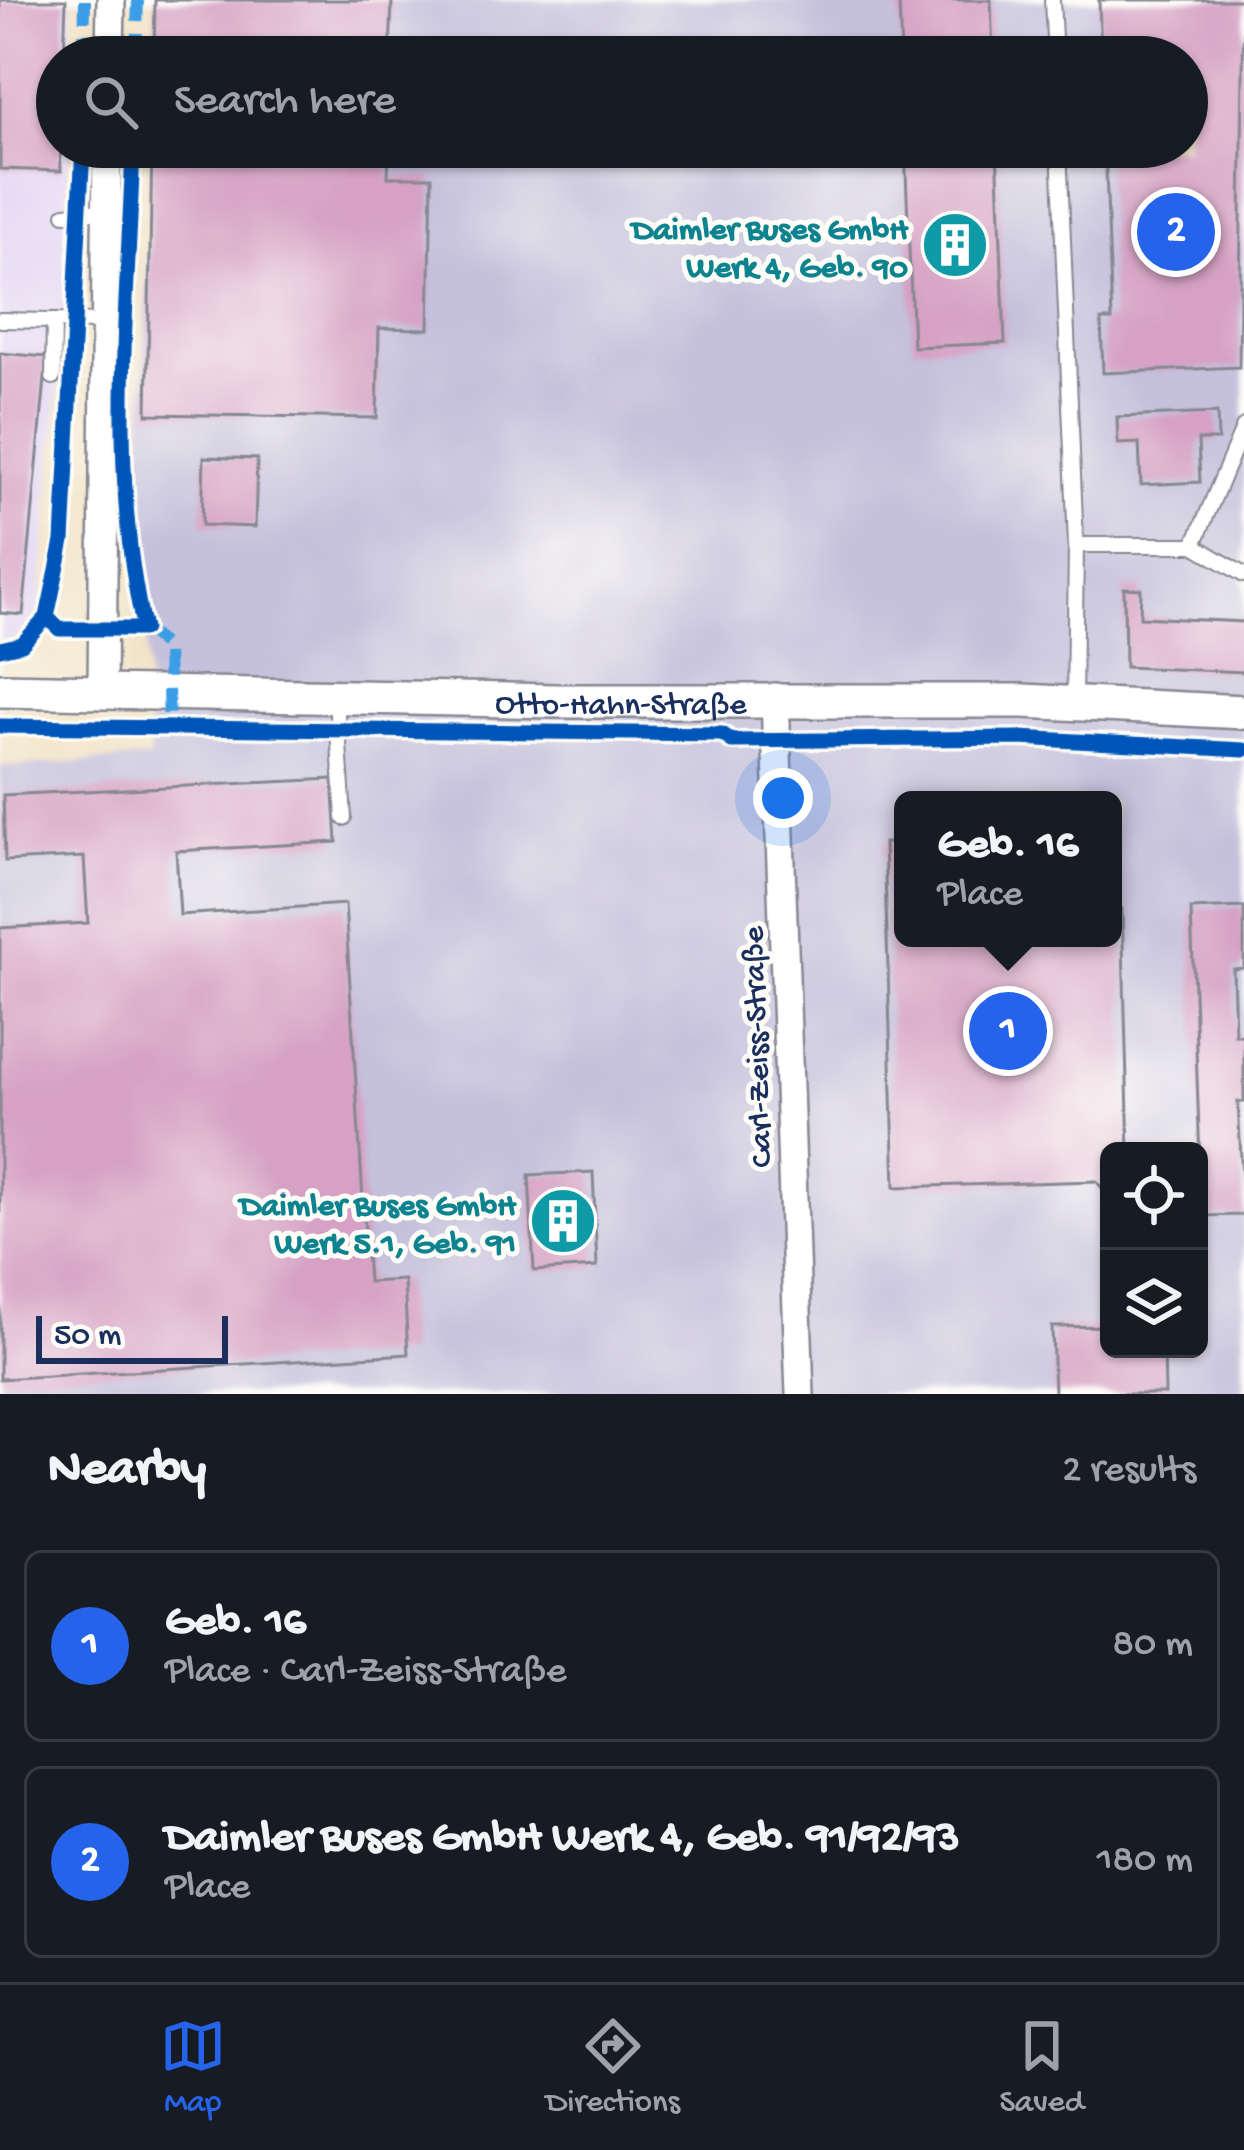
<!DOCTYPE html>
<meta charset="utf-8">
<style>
:root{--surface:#171b24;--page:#242831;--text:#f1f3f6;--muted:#9ea1a6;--line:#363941;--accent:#2563eb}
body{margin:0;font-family:"Gochi Hand",sans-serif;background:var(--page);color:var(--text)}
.controls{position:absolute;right:36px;bottom:36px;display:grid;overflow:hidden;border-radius:18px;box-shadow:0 3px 9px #0004}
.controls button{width:108px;height:108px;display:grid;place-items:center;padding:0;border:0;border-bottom:3px solid var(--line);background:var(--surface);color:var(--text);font:60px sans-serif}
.scale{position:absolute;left:36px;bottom:30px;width:192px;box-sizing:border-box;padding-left:12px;border:6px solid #1b2f5e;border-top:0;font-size:33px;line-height:42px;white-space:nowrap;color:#1b2f5e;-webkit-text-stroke:9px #fdfcf7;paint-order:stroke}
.you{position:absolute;left:783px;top:798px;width:42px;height:42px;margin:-30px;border:9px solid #fff;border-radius:50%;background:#1a73e8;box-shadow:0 0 0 18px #1a73e833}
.badge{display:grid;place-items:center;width:78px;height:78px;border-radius:50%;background:var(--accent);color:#fff;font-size:39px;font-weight:700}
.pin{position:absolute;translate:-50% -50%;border:6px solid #fff;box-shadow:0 3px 12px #0006}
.popup{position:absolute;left:894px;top:791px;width:228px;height:156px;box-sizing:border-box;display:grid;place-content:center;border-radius:18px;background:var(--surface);filter:drop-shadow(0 3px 9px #0005);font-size:39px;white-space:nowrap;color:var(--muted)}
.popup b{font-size:45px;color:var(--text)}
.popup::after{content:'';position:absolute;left:50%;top:100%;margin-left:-24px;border:24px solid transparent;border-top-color:var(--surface)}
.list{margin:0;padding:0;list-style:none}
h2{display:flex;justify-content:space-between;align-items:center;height:156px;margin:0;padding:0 48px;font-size:51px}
h2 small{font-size:39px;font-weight:400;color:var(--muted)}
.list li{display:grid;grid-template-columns:78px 1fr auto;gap:36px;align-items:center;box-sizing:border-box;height:192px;margin:0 24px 24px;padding:0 24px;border:3px solid var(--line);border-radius:18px}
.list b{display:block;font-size:45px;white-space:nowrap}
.list p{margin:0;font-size:39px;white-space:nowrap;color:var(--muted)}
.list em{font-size:39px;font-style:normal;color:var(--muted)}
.icon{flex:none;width:66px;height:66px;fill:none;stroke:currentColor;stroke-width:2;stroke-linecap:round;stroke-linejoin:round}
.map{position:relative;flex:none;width:1244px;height:1394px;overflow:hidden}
.search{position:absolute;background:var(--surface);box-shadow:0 3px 9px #0004;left:36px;right:36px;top:36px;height:132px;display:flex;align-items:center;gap:30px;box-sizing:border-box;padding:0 42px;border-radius:66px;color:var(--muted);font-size:45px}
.sheet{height:588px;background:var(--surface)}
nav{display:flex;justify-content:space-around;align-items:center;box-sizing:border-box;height:168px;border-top:3px solid var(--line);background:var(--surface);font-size:33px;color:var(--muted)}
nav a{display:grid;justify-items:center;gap:6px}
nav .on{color:var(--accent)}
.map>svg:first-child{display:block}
</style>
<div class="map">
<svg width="1244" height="1394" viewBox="0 0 1244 1394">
<rect width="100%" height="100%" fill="#fdfcf7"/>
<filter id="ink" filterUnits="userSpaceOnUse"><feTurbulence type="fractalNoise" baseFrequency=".00833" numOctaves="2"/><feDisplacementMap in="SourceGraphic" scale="24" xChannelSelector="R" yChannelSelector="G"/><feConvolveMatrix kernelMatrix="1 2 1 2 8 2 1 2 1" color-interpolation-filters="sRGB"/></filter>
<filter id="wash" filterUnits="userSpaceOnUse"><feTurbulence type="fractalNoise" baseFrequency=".004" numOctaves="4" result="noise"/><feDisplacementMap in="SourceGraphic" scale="48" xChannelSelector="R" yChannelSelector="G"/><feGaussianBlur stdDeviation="2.7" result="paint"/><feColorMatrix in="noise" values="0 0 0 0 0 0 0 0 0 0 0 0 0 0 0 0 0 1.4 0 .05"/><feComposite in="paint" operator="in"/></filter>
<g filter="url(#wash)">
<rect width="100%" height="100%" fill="#f2e2c5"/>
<polygon fill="#e1d4f4" points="0,0 72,0 71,57 57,57 57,147 69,147 66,306 38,619 11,640 0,641"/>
<path fill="#c5c0db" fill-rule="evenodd" d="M 156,0 L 1244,0 L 1244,1394 L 0,1394 L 0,767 L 150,758 L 141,453 L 151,147 L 1187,147 L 1187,57 L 154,57 ZM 903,800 L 1113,800 L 1113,938 L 903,938 ZM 1109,1151 L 1199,1151 L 1199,1349 L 1109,1349 Z"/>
<g id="blocks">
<g fill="#d6a1c4">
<polygon points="0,0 66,0 64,57 57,57 61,171 0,169"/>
<polygon points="155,0 392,0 390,57 154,57"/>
<polygon points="899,0 991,0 993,57 901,57"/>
<polygon points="1099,0 1244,0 1239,367 1103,373 1101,320 1112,320 1105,147 1187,147 1187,57 1101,57"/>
<polygon points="152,147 389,147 388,177 432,177 429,329 379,328 377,418 147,414"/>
<polygon points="905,147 997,147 1005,343 913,347"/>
<polygon points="0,353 47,357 23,615 0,613"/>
<polygon points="1217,413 1218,440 1198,440 1200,482 1141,485 1139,443 1118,444 1117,417"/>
<polygon points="204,457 257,459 255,527 202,525"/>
<polygon points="1124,588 1141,589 1140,617 1244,622 1244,672 1125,667"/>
<polygon points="333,779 337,842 176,851 180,915 345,904 368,1282 404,1280 408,1354 0,1379 0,928 88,923 84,857 5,861 3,795"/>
<polygon points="884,843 903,843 903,938 1113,938 1113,909 1122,909 1129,1151 1109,1151 1109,1196 1096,1181 895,1187"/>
<polygon points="1244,907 1244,968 1233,969 1235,1035 1244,1035 1244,1102 1238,1102 1244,1215 1202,1216 1191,909"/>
<polygon points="593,1172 597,1267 534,1271 529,1175"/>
<polygon points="1109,1326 1109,1349 1164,1349 1165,1394 1054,1394 1052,1327"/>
</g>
</g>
</g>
<g filter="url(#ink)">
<use href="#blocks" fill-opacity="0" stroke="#868892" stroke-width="3"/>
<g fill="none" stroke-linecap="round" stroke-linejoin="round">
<defs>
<g id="service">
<polyline points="1052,0 1055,57"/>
<polyline points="1059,147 1076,545 1074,704"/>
<polyline points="65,214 105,211"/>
<polyline points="0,320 101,322"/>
<polyline points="53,377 54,321"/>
<polyline points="1076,545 1194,545 1244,575"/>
<polyline points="1194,545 1244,426"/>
<polyline points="336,700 344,818"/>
</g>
<g id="minor">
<polyline points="110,57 111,0"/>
<polyline points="102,690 107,147"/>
<polyline points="775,697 800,1394"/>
</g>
<g id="tertiary">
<path id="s1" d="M 0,690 L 557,701 L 1023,701 L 1244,712"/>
</g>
</defs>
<use href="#service" stroke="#868892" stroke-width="18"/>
<use href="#minor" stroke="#868892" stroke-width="32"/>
<use href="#tertiary" stroke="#868892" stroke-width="38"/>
<use href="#service" stroke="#fff" stroke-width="14"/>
<use href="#minor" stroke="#fff" stroke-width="27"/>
<use href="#tertiary" stroke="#fff" stroke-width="33"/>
<g stroke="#3b9de6" stroke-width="12" stroke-dasharray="24 12" stroke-linecap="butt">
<polyline points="84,57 85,0"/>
<polyline points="136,57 138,0"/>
<polyline points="144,629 167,647 169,727"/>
</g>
<defs>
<g id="cycleway">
<path d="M 47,617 L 59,629 L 144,629 C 108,474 128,305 133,147"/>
<polyline points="0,649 22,644 47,617 63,541 83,147"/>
<polyline points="0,726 722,734 732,741 1020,738 1244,750"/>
</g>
</defs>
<use href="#cycleway" stroke="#fdfcf7" stroke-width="22"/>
<use href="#cycleway" stroke="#0057b8" stroke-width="15"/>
</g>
</g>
<defs>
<symbol id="building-disc" viewBox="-11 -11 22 22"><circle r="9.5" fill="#0f9aa8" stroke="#fdfcf7"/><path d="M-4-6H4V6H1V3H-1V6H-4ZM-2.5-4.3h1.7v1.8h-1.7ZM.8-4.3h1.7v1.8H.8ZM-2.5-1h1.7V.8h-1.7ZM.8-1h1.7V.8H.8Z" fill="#fff"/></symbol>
</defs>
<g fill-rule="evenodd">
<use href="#building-disc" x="917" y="207" width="76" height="76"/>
<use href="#building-disc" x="525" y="1183" width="76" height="76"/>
</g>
<g text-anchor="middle" stroke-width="10" stroke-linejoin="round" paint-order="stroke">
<g font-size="33" font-weight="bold" fill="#0d838f" stroke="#fdfcf7" text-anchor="end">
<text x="908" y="238">Daimler Buses GmbH<tspan x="908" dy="38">Werk 4, Geb. 90</tspan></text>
<text x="516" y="1214">Daimler Buses GmbH<tspan x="516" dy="38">Werk 5.1, Geb. 91</tspan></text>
</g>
<g font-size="33" fill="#1b2f5e" stroke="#fdfcf7">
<text dy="12" stroke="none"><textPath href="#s1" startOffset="621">Otto-Hahn-Straße</textPath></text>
<text transform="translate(754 1047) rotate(-92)" y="12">Carl-Zeiss-Straße</text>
</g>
</g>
</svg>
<div class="controls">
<button><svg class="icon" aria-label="locate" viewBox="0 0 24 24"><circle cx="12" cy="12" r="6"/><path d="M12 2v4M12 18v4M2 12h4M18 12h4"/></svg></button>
<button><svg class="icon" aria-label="layers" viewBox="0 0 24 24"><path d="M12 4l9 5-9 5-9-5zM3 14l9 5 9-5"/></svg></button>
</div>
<div class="scale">50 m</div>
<div class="you"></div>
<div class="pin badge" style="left:1008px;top:1031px">1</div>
<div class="popup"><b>Geb. 16</b>Place</div>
<div class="pin badge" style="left:1176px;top:232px">2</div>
<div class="search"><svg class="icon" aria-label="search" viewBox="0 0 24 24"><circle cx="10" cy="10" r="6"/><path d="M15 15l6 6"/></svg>Search here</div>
</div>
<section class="sheet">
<h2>Nearby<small>2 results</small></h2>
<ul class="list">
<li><span class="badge">1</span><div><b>Geb. 16</b><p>Place · Carl-Zeiss-Straße</p></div><em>80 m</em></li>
<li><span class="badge">2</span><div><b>Daimler Buses GmbH Werk 4, Geb. 91/92/93</b><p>Place</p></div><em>180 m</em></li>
</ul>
</section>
<nav>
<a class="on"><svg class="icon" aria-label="map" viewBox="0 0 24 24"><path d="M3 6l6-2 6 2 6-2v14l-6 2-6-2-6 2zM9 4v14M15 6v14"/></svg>Map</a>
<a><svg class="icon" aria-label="directions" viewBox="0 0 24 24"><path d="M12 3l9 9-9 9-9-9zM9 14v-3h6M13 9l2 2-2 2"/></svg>Directions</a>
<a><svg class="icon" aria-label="saved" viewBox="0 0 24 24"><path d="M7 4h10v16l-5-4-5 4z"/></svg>Saved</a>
</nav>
